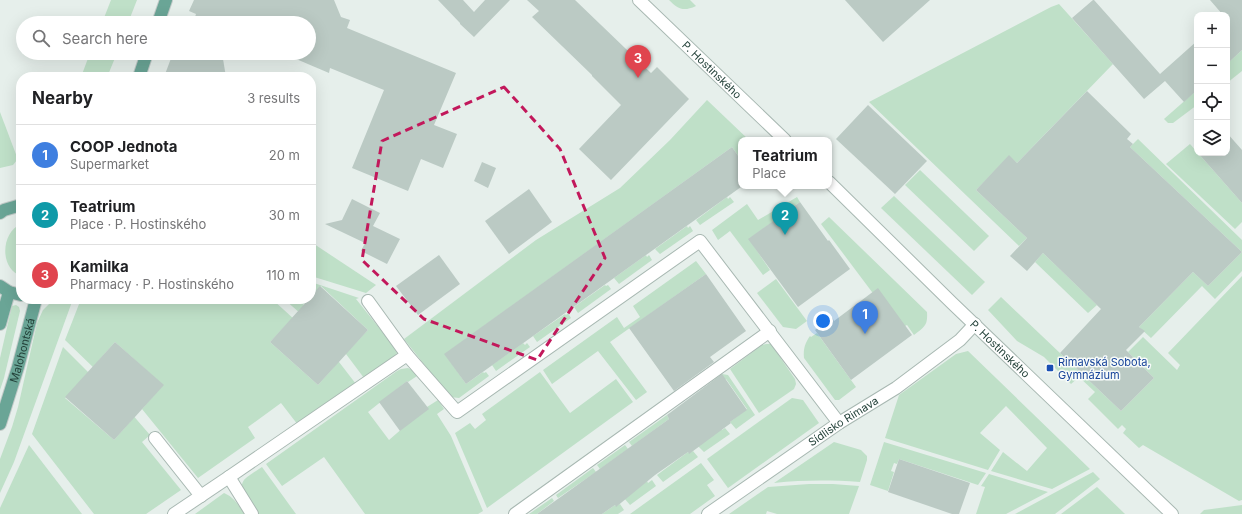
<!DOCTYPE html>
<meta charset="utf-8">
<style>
:root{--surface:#fff;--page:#f2f2f2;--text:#202124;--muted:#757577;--line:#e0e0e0;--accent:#b45309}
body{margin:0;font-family:Inter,sans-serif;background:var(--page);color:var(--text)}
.controls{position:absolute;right:12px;top:12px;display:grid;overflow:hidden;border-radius:8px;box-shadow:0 4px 16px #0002}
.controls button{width:36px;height:36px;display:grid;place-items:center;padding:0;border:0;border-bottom:1px solid var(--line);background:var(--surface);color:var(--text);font:20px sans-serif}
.you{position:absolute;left:823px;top:321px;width:14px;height:14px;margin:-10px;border:3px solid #fff;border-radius:50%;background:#1a73e8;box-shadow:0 0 0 6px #1a73e833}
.badge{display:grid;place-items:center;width:26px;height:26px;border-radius:50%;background:var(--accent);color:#fff;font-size:13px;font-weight:700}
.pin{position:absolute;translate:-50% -33px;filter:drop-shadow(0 1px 2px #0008)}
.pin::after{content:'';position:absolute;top:21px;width:14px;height:12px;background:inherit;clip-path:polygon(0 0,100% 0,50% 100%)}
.popup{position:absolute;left:738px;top:137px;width:94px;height:52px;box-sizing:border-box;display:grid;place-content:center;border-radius:8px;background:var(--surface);filter:drop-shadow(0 1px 3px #0005);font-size:13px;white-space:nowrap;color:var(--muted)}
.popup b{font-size:15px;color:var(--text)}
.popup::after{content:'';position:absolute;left:50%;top:100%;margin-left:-8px;border:8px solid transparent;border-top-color:var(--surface)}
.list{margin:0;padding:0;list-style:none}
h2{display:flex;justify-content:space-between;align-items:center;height:52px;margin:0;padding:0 16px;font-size:17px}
h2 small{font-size:13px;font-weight:400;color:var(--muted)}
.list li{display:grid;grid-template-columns:26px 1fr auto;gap:12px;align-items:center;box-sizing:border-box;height:60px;padding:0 16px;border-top:1px solid var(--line)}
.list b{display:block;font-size:15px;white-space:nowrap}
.list p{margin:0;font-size:13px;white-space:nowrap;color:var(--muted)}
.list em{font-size:13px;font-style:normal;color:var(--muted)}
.icon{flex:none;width:22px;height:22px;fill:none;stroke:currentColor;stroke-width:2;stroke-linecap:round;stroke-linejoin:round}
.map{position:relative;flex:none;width:1242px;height:514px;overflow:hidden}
.search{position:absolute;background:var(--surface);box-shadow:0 4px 16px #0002;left:16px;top:16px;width:300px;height:44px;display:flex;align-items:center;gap:10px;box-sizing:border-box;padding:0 14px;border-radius:22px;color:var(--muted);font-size:15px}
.panel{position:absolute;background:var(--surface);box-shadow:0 4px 16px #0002;left:16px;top:72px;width:300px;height:232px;border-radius:16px}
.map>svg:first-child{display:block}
</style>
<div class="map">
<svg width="1242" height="514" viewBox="0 0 1242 514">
<rect width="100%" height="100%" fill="#e6efeb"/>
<g fill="#bfe0c8">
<polygon points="111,0 137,0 128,23 102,23"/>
<path d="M 669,0 L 690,0 L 696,6 C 683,12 678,9 669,0 Z"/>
<polygon points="1059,4 1113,64 1017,163 1009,156 976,190 1027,238 1019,246 869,102 1051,7"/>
<polygon points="1242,50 1242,71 1227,83 1227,64"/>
<polygon points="90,53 117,53 108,75 110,77 81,77"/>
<polygon points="1197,90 1197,105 1173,123 1168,123 1164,119"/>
<polygon points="707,100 749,140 741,140 741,160 732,147 445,354 466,384 483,372 484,373 486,372 489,376 459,398 450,397 404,339 536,240 620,188 670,140"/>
<polygon points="0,112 17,157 17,160 13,165 0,168"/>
<polygon points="1138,139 1242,240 1242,271 1215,299 1202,286 1151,338 1139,327 1193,272 1208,286 1242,252 1130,147"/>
<polygon points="1190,144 1242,203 1242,222 1235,229 1166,164"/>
<polygon points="920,170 989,236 974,251 905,185"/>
<polygon points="894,196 985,282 972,295 881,208"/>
<polygon points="727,197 728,199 730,197 734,202 700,225 696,220"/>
<polygon points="797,197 800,202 749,239 770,270 763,275 730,231 718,240 712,230 747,204 758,220"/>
<path d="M 829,217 L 927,312 C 928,326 924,327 914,335 L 907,325 L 905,326 L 872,292 L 821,224 Z"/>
<path d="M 21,224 L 21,276 C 0,269 0,233 21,224 Z"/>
<polygon points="687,226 688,228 690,226 693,231 660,254 655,249"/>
<polygon points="311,242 376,285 366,293 311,276"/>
<polygon points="1043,253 1097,305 1088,313 1035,262"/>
<polygon points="646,255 647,257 649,255 652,260 619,284 614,278"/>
<polygon points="696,261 706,274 610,342 647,392 636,400 598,351 552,384 543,370 617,317 624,328 640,317 633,306"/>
<polygon points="1242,276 1242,500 1239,501 1143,445 1139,448 1123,433 1126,429 1122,425 1118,429 1088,399 1095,392 1079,377 1071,384 1044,357 1017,341 988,310 1001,297 1121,411 1154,378 1128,352 1143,337 1177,370 1180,365 1168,353"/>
<polygon points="776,279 807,321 796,329 783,327 757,293"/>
<polygon points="311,282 359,298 356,299 396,349 397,353 394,357 364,378 346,354 342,350 351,348 368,330 321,286 311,296"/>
<polygon points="605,285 606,286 608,285 611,289 578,313 574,307"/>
<polygon points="56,299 73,299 14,462 0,493 0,459 12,427 18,407 37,323 43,310 50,303"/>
<polygon points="81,299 272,299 295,320 300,336 287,324 270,342 318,385 334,367 335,358 339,362 356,384 298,425 281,403 248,427 255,438 198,478 142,409 163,385 115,342 99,360 96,370 65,340"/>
<polygon points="284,299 309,299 303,305 317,317 301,314"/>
<polygon points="16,305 19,307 20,311 4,378 0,390 0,358 11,310 12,306"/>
<polygon points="568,313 571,318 537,342 533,336 565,314 566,315"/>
<path d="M 817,333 L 856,387 L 839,400 L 835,400 L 804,358 C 803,349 805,343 810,336 L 811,337 Z"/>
<polygon points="523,343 525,345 527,343 530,347 496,371 492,365"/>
<polygon points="766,344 771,344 795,379 796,384 794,389 759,413 730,369 762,345"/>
<polygon points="63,347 91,375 65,398 114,440 130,422 131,413 150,435 142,442 181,490 146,514 94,514 32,434"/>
<polygon points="968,351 1090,469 1052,489 991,471 1003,452 1027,471 1047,448 1006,406 980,433 1000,450 988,470 885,438 899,395 956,354"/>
<polygon points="408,368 412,370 417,376 408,382 407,381 368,412 389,440 427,407 438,400 444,409 437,414 451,436 483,511 478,514 365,514 324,457 282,486 266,464 397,371 401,369"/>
<polygon points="540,372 570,413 616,379 633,402 487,508 455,433 470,423 475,429 486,420 482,414"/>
<polygon points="722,374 728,375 755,415 736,429 730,422 747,409 726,379 703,389"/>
<polygon points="792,398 803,400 819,423 728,488 707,459"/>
<polygon points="667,415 669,419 632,446 629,442"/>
<polygon points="725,428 730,434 704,452 697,445 721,429 722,430"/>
<path d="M 834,442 L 861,450 L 867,456 L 867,460 L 860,482 C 829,480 804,480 774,483 Z"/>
<polygon points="884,442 986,473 978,485 899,459 897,464 894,463 891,471 894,472 888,491 870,485"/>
<polygon points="29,445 82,514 0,514 0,508"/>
<polygon points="625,445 628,449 600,469 597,465"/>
<polygon points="693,451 698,457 663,482 657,475 688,452 689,453"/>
<polygon points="701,463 714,480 707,485 715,496 690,514 630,514"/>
<path d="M 262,467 L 296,514 L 257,514 C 251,506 236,491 244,480 C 247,476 258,470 262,467 Z"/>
<polygon points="593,468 596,472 558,498 556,495"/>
<polygon points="1093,472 1100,479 1055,514 1015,514"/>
<polygon points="989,474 1048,492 1006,514 976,514 985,487 981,486"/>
<polygon points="652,480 656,486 630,505 624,498 647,481 648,483"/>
<polygon points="809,484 833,484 859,486 849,514 777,514 767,511 766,514 729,514 768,487"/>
<polygon points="1097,487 1125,514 1061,514"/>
<path d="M 224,493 C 234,497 238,505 245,514 L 195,514 Z"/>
<polygon points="552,498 554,501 537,514 529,514"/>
<polygon points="620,504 624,510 618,514 602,514 615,505 616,506"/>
<polygon points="1242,505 1242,514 1200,514 1204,510"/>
</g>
<g fill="#bbcac4">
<polygon points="194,0 334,0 341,17 350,20 347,28 456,73 434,125 457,134 443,168 421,159 408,191 352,168 384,90 330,68 329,73 282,53 309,53 309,23 209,23 195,17 196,14 189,11"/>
<polygon points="438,0 463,0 474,12 485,0 510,0 474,37 460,24 460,23"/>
<polygon points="527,0 575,0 651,73 657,67 689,99 611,180 579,149 621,105 592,76 592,75 532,17 539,11"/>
<polygon points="845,0 930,0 883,42"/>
<polygon points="1093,0 1094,0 1160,74 1197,41 1197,90 1184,102 1165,81 1144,99 1072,18"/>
<polygon points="1210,0 1242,0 1242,50 1227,64 1227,15 1223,15"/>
<polygon points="173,53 222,53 226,77 164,77"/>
<polygon points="1087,91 1131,134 1127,139 1133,144 1130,147 1242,252 1208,286 1193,272 1139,327 1145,331 1126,350 1154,378 1121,411 1060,353 1101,309 1043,253 1027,271 1010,256 1027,238 976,190 1009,155 1017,163"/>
<polygon points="868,105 927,161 895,194 836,139"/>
<polygon points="1227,133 1242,150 1242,203 1198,153 1227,153"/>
<polygon points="732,147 741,160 741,187 466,384 444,354"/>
<polygon points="482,162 496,168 488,188 474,181"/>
<polygon points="529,189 552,222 509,254 485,221"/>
<polygon points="352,199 380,213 373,226 400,239 387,264 361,251 365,243 325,224 342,220"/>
<polygon points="800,202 828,241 829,240 850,269 798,307 748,239"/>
<polygon points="439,255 460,284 418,315 396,286"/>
<polygon points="706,274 746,331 710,357 714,362 674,391 629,328"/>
<polygon points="320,286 368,330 318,385 270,342 309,299 311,299 311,296"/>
<polygon points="878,288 912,335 851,380 815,330 832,317 834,321"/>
<polygon points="115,342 164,385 114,440 65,397"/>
<polygon points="722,374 747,410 730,422 731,423 689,454 688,452 655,475 616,507 615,505 602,514 537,514 669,419 667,415"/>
<polygon points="407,381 429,409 400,431 379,402"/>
<polygon points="899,459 970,483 959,514 952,514 888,492"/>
</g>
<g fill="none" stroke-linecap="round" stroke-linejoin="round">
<defs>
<g id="minor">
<path id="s1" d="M 639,0 L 785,140"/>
<path id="s2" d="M 829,182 L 952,303 L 1172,514"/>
<polyline points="368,301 407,355"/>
<polyline points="155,438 201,496"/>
<polyline points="174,514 229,477"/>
<polyline points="252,514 229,477 407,355 457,412 700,241 839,423"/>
<polyline points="515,514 770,331"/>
<path id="s3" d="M 708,514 L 839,423 L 896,388 L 960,340 L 975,324"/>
</g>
<g id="major">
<polyline points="158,23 166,0"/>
<polyline points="139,77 147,53"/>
<polyline points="0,213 4,210 21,205"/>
<polyline points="0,286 9,292 21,295"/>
<polyline points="0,324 9,292"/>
<path id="s4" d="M 0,424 L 18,367 L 36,299"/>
</g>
</defs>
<use href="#minor" stroke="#a8b8b2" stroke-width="14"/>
<use href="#major" stroke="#c2cac8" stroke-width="14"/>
<use href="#minor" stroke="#fff" stroke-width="12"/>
<use href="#major" stroke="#6aa596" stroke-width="12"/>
</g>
<path fill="none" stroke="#c2185b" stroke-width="3" stroke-dasharray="8 5" stroke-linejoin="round" d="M 504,87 L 560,149 L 605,258 L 537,360 L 424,319 L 362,260 L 382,141 Z"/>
<rect fill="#1a4fb4" stroke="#f7fbf9" stroke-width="1.5" x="1046" y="364" width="8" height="8" rx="2"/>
<g text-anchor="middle" stroke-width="3" stroke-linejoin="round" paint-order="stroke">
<g font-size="11" fill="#24423a" stroke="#f7fbf9">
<text dy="4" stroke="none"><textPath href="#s1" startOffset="101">P. Hostinského</textPath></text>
<text dy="4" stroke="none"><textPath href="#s2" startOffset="239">P. Hostinského</textPath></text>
<text dy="4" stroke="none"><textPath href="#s4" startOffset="77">Malohontská</textPath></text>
<text dy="4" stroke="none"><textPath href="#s3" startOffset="164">Sídlisko Rimava</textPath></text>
</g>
<g font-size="11" fill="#164399" stroke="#f7fbf9" text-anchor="start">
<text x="1058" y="366">Rimavská Sobota,<tspan x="1058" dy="13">Gymnázium</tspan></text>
</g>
</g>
</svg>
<div class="controls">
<button>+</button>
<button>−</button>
<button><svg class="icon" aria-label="locate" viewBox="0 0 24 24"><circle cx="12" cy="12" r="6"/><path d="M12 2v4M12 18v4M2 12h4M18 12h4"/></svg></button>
<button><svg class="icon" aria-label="layers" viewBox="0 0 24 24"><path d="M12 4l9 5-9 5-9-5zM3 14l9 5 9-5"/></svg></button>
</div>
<div class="you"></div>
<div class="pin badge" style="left:865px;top:334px;background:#3f7fe0">1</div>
<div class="pin badge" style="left:785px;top:235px;background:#0f9aa8">2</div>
<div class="popup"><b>Teatrium</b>Place</div>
<div class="pin badge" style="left:638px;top:78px;background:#e0444e">3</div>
<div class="search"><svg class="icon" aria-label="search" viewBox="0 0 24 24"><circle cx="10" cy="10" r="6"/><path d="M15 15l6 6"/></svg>Search here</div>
<section class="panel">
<h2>Nearby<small>3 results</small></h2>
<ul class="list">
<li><span class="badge" style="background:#3f7fe0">1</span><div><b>COOP Jednota</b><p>Supermarket</p></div><em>20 m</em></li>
<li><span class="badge" style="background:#0f9aa8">2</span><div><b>Teatrium</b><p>Place · P. Hostinského</p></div><em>30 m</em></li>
<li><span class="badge" style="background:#e0444e">3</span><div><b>Kamilka</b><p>Pharmacy · P. Hostinského</p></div><em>110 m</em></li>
</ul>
</section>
</div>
